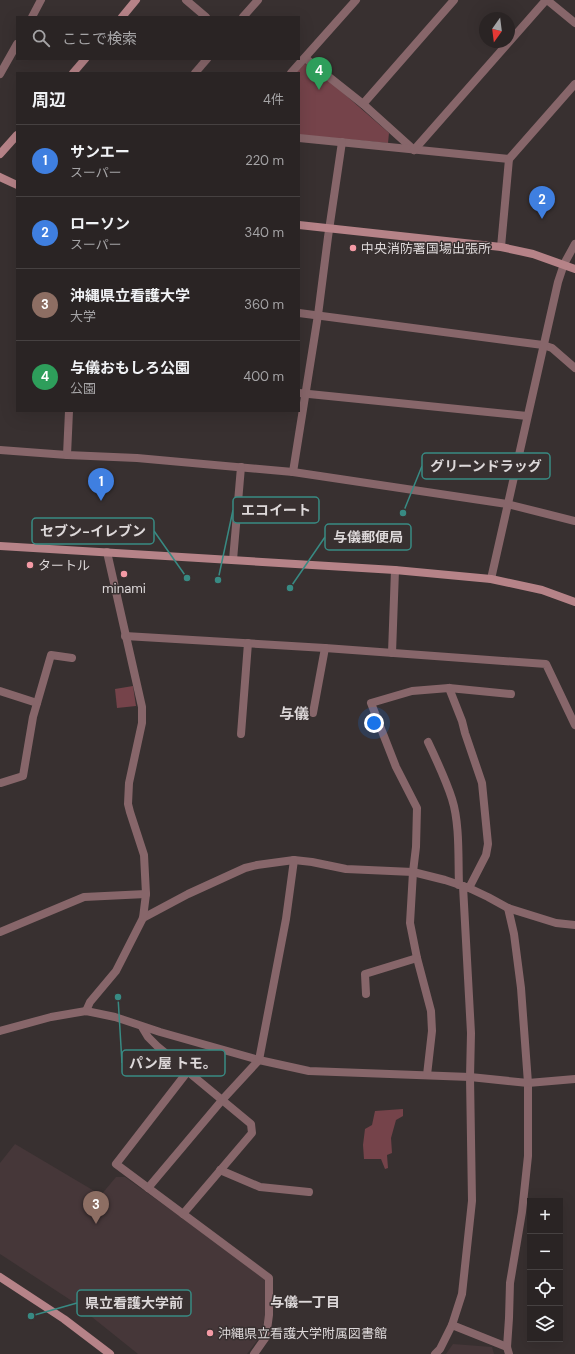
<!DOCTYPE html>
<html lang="ja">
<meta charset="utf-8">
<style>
:root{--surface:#2a2424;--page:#322c2c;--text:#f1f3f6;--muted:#a5a4a6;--line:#464141;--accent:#8c9099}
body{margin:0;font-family:"DM Sans","Noto Sans JP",sans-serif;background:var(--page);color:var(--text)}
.controls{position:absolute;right:12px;bottom:12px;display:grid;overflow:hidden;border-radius:0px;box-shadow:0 4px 16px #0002}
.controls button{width:36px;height:36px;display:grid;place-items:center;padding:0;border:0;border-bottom:1px solid var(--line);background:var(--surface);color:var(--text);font:20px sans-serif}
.compass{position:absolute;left:479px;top:12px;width:36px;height:36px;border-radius:50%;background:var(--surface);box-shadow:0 4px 16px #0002;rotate:194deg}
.you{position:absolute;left:374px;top:723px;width:14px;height:14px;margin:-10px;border:3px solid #fff;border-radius:50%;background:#1a73e8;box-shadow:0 0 0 6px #1a73e833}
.badge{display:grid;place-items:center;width:26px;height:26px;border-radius:50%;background:var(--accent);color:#fff;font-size:13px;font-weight:700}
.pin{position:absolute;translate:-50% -33px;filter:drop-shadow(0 1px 2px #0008)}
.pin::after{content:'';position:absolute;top:21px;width:14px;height:12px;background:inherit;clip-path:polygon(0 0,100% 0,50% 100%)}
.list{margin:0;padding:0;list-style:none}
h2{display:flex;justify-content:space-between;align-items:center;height:52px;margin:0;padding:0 16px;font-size:17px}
h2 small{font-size:13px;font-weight:400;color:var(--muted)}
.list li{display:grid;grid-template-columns:26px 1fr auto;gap:12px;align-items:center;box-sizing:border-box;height:72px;padding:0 16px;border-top:1px solid var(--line)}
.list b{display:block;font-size:15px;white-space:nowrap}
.list p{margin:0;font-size:13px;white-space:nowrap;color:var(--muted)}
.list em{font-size:13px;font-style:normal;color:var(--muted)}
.icon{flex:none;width:22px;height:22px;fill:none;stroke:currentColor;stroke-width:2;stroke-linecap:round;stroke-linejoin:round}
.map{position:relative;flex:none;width:575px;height:1354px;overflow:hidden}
.search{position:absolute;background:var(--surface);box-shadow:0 4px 16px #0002;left:16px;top:16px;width:284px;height:44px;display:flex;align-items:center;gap:10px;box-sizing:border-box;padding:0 14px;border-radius:0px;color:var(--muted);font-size:15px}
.panel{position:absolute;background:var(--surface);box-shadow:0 4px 16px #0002;left:16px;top:72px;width:284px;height:340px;border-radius:0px}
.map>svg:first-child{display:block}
</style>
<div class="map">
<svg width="575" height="1354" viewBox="0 0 575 1354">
<rect width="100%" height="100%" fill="#383030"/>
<g fill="#463739">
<polygon points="15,1144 101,1195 116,1177 125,1177 266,1278 267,1311 259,1338 247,1354 138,1354 72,1301 0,1254 0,1163"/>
<polygon points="453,1344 492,1347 494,1354 446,1354"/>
</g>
<g fill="#75434a">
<polygon points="304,64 311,65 389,133 388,143 299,135 299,73 296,73"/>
<polygon points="133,686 136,706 117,708 115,689"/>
<polygon points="403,1109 403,1116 396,1120 391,1138 392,1153 387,1155 388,1168 385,1169 381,1159 364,1159 363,1145 365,1129 372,1125 375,1111"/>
</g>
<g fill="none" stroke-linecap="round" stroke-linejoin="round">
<g stroke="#87666a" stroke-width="8">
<polyline points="186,0 206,17"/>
<polyline points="547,0 575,23"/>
<polyline points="32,17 41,0"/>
<polyline points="243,17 258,0"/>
<polyline points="305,58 363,104 414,150"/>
<polyline points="195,73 207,59"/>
<polyline points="291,73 356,0"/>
<polyline points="0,74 17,44"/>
<polyline points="363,104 454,0"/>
<polyline points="299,138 509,159"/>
<polyline points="414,150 546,0"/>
<polyline points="501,247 509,159 575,84"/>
<polyline points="299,313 543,345 552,348 575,368"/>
<polyline points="299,393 527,416"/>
<polyline points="0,450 67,455 137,458 293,472 507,504 575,521"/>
<polyline points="67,455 69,411"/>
<polyline points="293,472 318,315 328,237 342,142"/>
<polyline points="233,560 241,467"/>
<polyline points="491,579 558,282 564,264 575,244"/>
<polyline points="125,636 325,648 546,664 575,725"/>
<polyline points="392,653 395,570"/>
<polyline points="449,688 462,721 465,733 482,783 488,844 486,855 469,888"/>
<polyline points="0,691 37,703"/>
<polyline points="313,713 325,648"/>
<polyline points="241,734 248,643"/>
<path d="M 428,742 C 437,761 446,780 452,799 C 460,824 458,859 459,885"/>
<polyline points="1,783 23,776 33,717 51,655 72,658"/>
<polyline points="508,908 514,934 521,988 528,1083 528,1156 522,1212 510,1283 509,1318 507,1347 509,1354"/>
<polyline points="143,918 188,894 245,868 257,865 294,860 312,862 346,869 413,872 445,880 469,888 488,897 508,908 556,923 575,925"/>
<polyline points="0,932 84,897 146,894"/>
<polyline points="366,994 365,974 417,958"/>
<polyline points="86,1011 90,1002 116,971 143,918 146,894 144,855 130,812 128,804 129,783 142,723 142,707 107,552"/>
<polyline points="142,1027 148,1037 157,1046 251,1124 252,1133 183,1214"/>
<polyline points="0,1031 51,1017 86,1011 115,1017 160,1032 259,1060 309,1071 470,1077 528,1083 575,1079"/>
<polyline points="188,1071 116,1164 269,1278 269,1315 266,1337 254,1354"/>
<polyline points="427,1075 432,1031 431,1011 417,958 410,923 413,872 416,847 417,808 396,767 371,703 412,691 449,688 511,694"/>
<polyline points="220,1170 260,1187 309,1192"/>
<polyline points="148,1188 223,1099 259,1060 286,919 294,860"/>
<polyline points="452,1325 507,1347"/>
<polyline points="435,1354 440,1349 452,1325 462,1294 472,1201 470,1077 471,1033 463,886"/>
</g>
<g stroke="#b68388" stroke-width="8">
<polyline points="122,17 136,0"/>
<polyline points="73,73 85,59"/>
<polyline points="0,154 17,135"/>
<polyline points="0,177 17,185"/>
<polyline points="299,225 501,247 533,254 575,269"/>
<polyline points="0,546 395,570 491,579 542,590 575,602"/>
<polyline points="0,1277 64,1319 110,1354"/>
</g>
</g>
<g fill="#f49aa5" stroke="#383030" stroke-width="1.5">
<circle cx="353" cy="248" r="4"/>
<circle cx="30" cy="565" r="4"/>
<circle cx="124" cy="574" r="4"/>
<circle cx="210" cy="1333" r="4"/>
</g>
<g text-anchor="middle" stroke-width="3" stroke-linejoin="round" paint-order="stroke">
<g font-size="13" fill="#ddd8d9" stroke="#383030" text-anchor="start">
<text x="361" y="253">中央消防署国場出張所</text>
<text x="38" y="570">タートル</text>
<text x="124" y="593" text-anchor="middle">minami</text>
<text x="218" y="1338">沖縄県立看護大学附属図書館</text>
</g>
<g font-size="14" font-weight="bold" fill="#ddd8d9" stroke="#383030">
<text x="305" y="1307">与儀一丁目</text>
</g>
<g font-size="15" font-weight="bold" fill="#ddd8d9" stroke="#383030">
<text x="294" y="719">与儀</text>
</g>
</g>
<path fill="none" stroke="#388a83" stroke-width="1.5" d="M403 513L422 466M218 580L233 510M187 578L154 531M290 588L325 537M118 997L122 1063M31 1316L77 1303"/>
<g fill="#388a83" stroke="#383030" stroke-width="1.5">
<circle cx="403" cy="513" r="4"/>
<circle cx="218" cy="580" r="4"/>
<circle cx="187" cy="578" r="4"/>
<circle cx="290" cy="588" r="4"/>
<circle cx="118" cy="997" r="4"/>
<circle cx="31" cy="1316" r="4"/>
</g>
<g fill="#383030" stroke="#388a83" stroke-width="1.5">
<rect x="422" y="453" width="128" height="26" rx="4"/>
<rect x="233" y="497" width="86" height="26" rx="4"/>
<rect x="32" y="518" width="122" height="26" rx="4"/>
<rect x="325" y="524" width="86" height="26" rx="4"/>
<rect x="122" y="1050" width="103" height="26" rx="4"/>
<rect x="77" y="1290" width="114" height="26" rx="4"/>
</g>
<g font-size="14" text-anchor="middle" font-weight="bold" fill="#ddd8d9">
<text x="486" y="471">グリーンドラッグ</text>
<text x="276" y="515">エコイート</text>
<text x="93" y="536">セブン-イレブン</text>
<text x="368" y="542">与儀郵便局</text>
<text x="173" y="1068">パン屋 トモ。</text>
<text x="134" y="1308">県立看護大学前</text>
</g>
</svg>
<div class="controls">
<button>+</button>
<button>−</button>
<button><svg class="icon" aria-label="locate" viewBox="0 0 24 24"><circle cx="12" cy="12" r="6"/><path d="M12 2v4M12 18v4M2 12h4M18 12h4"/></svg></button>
<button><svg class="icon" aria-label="layers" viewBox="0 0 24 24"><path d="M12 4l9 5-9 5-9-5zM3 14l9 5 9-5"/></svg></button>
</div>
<svg class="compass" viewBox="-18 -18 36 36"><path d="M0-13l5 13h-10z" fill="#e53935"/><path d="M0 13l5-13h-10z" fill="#a5a4a6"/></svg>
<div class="you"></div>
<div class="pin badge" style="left:101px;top:501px;background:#3f7fe0">1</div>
<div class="pin badge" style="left:542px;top:219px;background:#3f7fe0">2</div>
<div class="pin badge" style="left:96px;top:1224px;background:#8d6e63">3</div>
<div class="pin badge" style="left:319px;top:90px;background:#2e9e5b">4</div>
<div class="search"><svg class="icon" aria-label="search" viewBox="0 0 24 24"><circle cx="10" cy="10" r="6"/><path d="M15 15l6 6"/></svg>ここで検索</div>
<section class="panel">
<h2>周辺<small>4件</small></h2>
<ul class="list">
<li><span class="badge" style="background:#3f7fe0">1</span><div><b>サンエー</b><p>スーパー</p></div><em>220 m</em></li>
<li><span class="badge" style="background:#3f7fe0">2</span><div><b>ローソン</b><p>スーパー</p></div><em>340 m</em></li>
<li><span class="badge" style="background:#8d6e63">3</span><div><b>沖縄県立看護大学</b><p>大学</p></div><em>360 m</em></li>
<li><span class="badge" style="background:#2e9e5b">4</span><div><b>与儀おもしろ公園</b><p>公園</p></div><em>400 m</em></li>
</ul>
</section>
</div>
